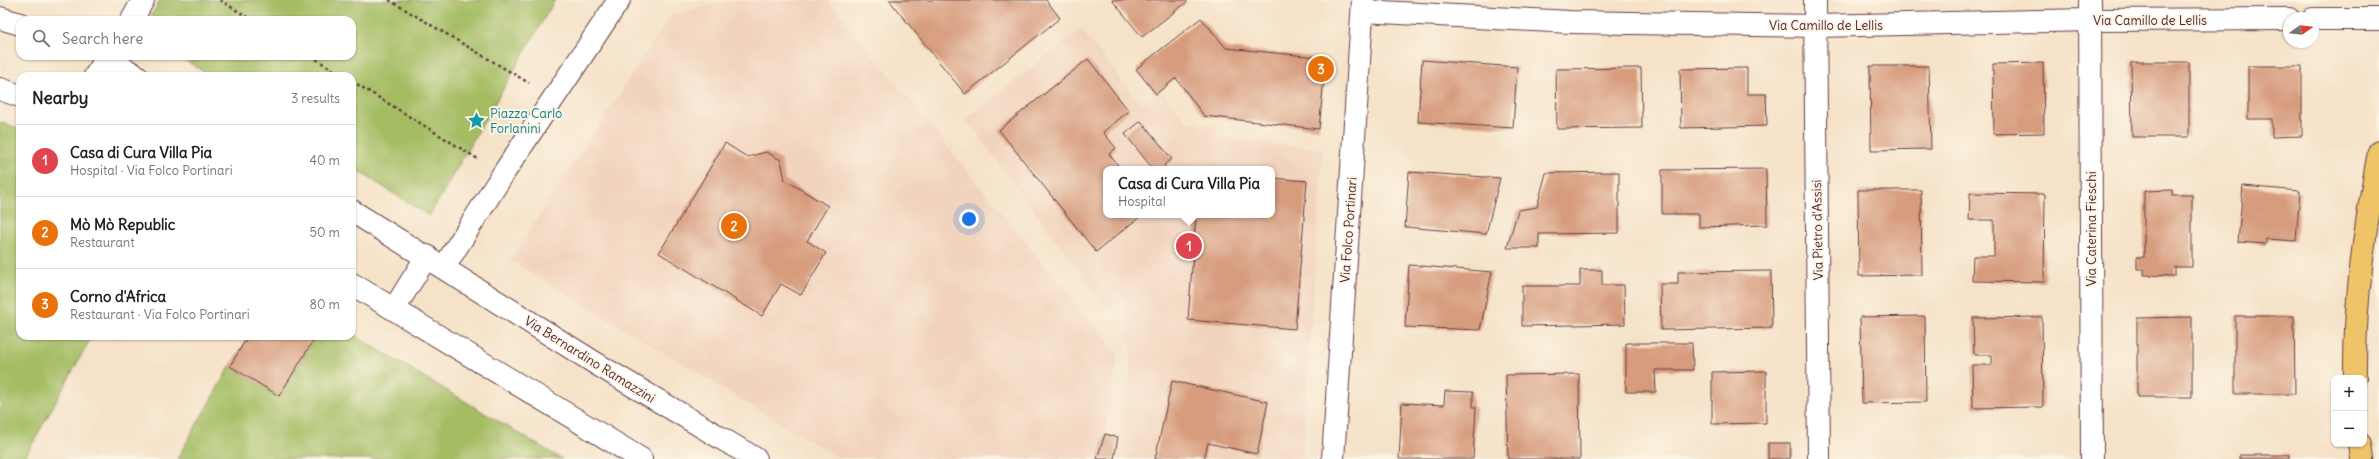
<!DOCTYPE html>
<meta charset="utf-8">
<style>
:root{--surface:#fff;--page:#f2f2f2;--text:#202124;--muted:#757577;--line:#e0e0e0;--accent:#7c3aed}
body{margin:0;font-family:Delius,sans-serif;background:var(--page);color:var(--text)}
.controls{position:absolute;right:12px;bottom:12px;display:grid;overflow:hidden;border-radius:8px;box-shadow:0 1px 3px #0004}
.controls button{width:36px;height:36px;display:grid;place-items:center;padding:0;border:0;border-bottom:1px solid var(--line);background:var(--surface);color:var(--text);font:20px sans-serif}
.compass{position:absolute;left:2283px;top:12px;width:36px;height:36px;border-radius:50%;background:var(--surface);box-shadow:0 1px 3px #0004;rotate:76deg}
.you{position:absolute;left:969px;top:219px;width:14px;height:14px;margin:-10px;border:3px solid #fff;border-radius:50%;background:#1a73e8;box-shadow:0 0 0 6px #1a73e833}
.badge{display:grid;place-items:center;width:26px;height:26px;border-radius:50%;background:var(--accent);color:#fff;font-size:13px;font-weight:700}
.pin{position:absolute;translate:-50% -50%;border:2px solid #fff;box-shadow:0 1px 4px #0006}
.popup{position:absolute;left:1103px;top:166px;width:172px;height:52px;box-sizing:border-box;display:grid;place-content:center;border-radius:8px;background:var(--surface);filter:drop-shadow(0 1px 3px #0005);font-size:13px;white-space:nowrap;color:var(--muted)}
.popup b{font-size:15px;color:var(--text)}
.popup::after{content:'';position:absolute;left:50%;top:100%;margin-left:-8px;border:8px solid transparent;border-top-color:var(--surface)}
.list{margin:0;padding:0;list-style:none}
h2{display:flex;justify-content:space-between;align-items:center;height:52px;margin:0;padding:0 16px;font-size:17px}
h2 small{font-size:13px;font-weight:400;color:var(--muted)}
.list li{display:grid;grid-template-columns:26px 1fr auto;gap:12px;align-items:center;box-sizing:border-box;height:72px;padding:0 16px;border-top:1px solid var(--line)}
.list b{display:block;font-size:15px;white-space:nowrap}
.list p{margin:0;font-size:13px;white-space:nowrap;color:var(--muted)}
.list em{font-size:13px;font-style:normal;color:var(--muted)}
.icon{flex:none;width:22px;height:22px;fill:none;stroke:currentColor;stroke-width:2;stroke-linecap:round;stroke-linejoin:round}
.map{position:relative;flex:none;width:2379px;height:459px;overflow:hidden}
.search{position:absolute;background:var(--surface);box-shadow:0 1px 3px #0004;left:16px;top:16px;width:340px;height:44px;display:flex;align-items:center;gap:10px;box-sizing:border-box;padding:0 14px;border-radius:12px;color:var(--muted);font-size:15px}
.panel{position:absolute;background:var(--surface);box-shadow:0 1px 3px #0004;left:16px;top:72px;width:340px;height:268px;border-radius:12px}
.map>svg:first-child{display:block}
</style>
<div class="map">
<svg width="2379" height="459" viewBox="0 0 2379 459">
<rect width="100%" height="100%" fill="#fcf5e5"/>
<filter id="ink" filterUnits="userSpaceOnUse"><feTurbulence type="fractalNoise" baseFrequency=".025" numOctaves="2"/><feDisplacementMap in="SourceGraphic" scale="8" xChannelSelector="R" yChannelSelector="G"/><feConvolveMatrix kernelMatrix="1 2 1 2 8 2 1 2 1" color-interpolation-filters="sRGB"/></filter>
<filter id="wash" filterUnits="userSpaceOnUse"><feTurbulence type="fractalNoise" baseFrequency=".012" numOctaves="4" result="noise"/><feDisplacementMap in="SourceGraphic" scale="16" xChannelSelector="R" yChannelSelector="G"/><feGaussianBlur stdDeviation="0.9" result="paint"/><feColorMatrix in="noise" values="0 0 0 0 0 0 0 0 0 0 0 0 0 0 0 0 0 1.4 0 .05"/><feComposite in="paint" operator="in"/></filter>
<g filter="url(#wash)">
<rect width="100%" height="100%" fill="#f5e2c8"/>
<g fill="#f2d4be" fill-rule="evenodd">
<polygon points="735,0 828,0 1118,355 1105,434 1097,459 840,459 510,260 672,14"/>
<path d="M 1081,29 L 1141,104 L 1161,90 L 1188,123 L 1217,126 L 1216,138 L 1323,149 L 1302,459 L 1114,459 L 1127,395 L 1132,343 L 966,119 ZM 1106,169 L 1272,169 L 1272,215 L 1106,215 Z"/>
</g>
<g fill="#a4bd63" stroke="#776e47">
<polygon points="160,0 555,0 429,216 352,167 352,76 210,76 179,56 352,56 352,20 149,20"/>
<polygon points="0,122 20,129 20,336 92,336 24,459 0,459"/>
<polygon points="352,334 562,459 177,459 230,366 279,396 316,336 352,336"/>
</g>
<g id="blocks">
<g fill="#d79c7e">
<polygon points="889,0 1046,0 1060,18 965,94"/>
<polygon points="1112,0 1185,0 1187,2 1142,37"/>
<polygon points="1201,18 1226,48 1326,58 1319,129 1204,116 1176,78 1156,94 1136,69"/>
<polygon points="1088,59 1129,111 1103,132 1116,148 1109,154 1121,169 1106,169 1106,215 1142,215 1096,252 999,130"/>
<polygon points="1422,60 1517,67 1513,128 1418,122"/>
<polygon points="2131,62 2189,62 2189,137 2132,137"/>
<polygon points="2043,63 2044,133 1994,134 1993,64"/>
<polygon points="1870,66 1929,66 1931,149 1871,150"/>
<polygon points="2248,66 2302,66 2302,136 2272,137 2272,119 2248,119"/>
<polygon points="1641,68 1642,128 1557,129 1556,69"/>
<polygon points="1747,68 1747,94 1766,94 1767,126 1681,128 1680,69"/>
<polygon points="1141,121 1172,159 1164,165 1167,169 1153,169 1125,134"/>
<polygon points="725,143 747,157 766,152 781,160 785,180 828,206 807,241 826,253 801,295 781,284 762,316 659,253"/>
<polygon points="1766,169 1767,225 1699,227 1699,214 1662,214 1662,170"/>
<polygon points="1409,172 1500,178 1486,234 1405,227"/>
<polygon points="1619,172 1619,233 1539,234 1539,248 1507,248 1518,210 1537,207 1546,173"/>
<polygon points="1272,178 1307,181 1295,329 1188,320 1196,215 1272,215"/>
<polygon points="2243,186 2300,191 2296,241 2266,239 2266,244 2238,242"/>
<polygon points="1858,190 1921,190 1922,275 1859,276"/>
<polygon points="2172,190 2172,195 2192,195 2192,267 2175,267 2175,276 2144,275 2144,269 2137,269 2137,257 2144,257 2144,191"/>
<polygon points="1970,193 2045,194 2044,282 1972,281 1973,256 1994,256 1994,220 1969,220"/>
<polygon points="1409,265 1492,272 1480,330 1405,327"/>
<polygon points="1580,270 1602,270 1602,285 1624,285 1625,324 1522,326 1522,286 1580,286"/>
<polygon points="1771,271 1772,328 1661,330 1660,284 1678,284 1678,272"/>
<polygon points="1925,316 1926,402 1862,403 1860,317"/>
<polygon points="2235,316 2294,316 2295,394 2235,394"/>
<polygon points="2042,317 2043,407 1973,408 1972,365 1992,365 1992,355 1974,355 1973,318"/>
<polygon points="2192,317 2192,397 2137,397 2137,318"/>
<polygon points="248,336 316,336 279,396 230,366"/>
<polygon points="1626,343 1692,343 1693,370 1655,370 1656,392 1626,392"/>
<polygon points="1766,371 1766,423 1712,424 1712,372"/>
<polygon points="1579,374 1580,459 1508,459 1506,375"/>
<polygon points="1172,381 1268,402 1257,454 1208,443 1204,459 1155,459"/>
<polygon points="1445,391 1473,392 1473,407 1476,407 1473,459 1399,459 1402,403 1444,405"/>
<polygon points="1105,434 1118,437 1114,459 1097,459"/>
<rect x="1768" y="443" width="22" height="16"/>
<rect x="2240" y="455" width="49" height="4"/>
</g>
</g>
</g>
<g filter="url(#ink)">
<use href="#blocks" fill-opacity="0" stroke="#643c43" stroke-width="1"/>
<g fill="none" stroke-linecap="round" stroke-linejoin="round">
<defs>
<g id="minor">
<polyline points="1815,0 1819,459"/>
<polyline points="2090,0 2092,459"/>
<polyline points="1363,11 1570,22 1815,26 2090,20 2289,19"/>
<polyline points="0,18 20,24"/>
<polyline points="2313,19 2379,19"/>
<polyline points="132,20 143,0"/>
<polyline points="102,56 137,76"/>
<polyline points="95,76 109,56"/>
<polyline points="0,89 20,96"/>
<polyline points="352,211 600,366 756,459"/>
<polyline points="444,267 503,174 619,0"/>
<polyline points="352,284 641,459"/>
<polyline points="394,309 427,256"/>
<polyline points="1333,459 1363,0"/>
</g>
<g id="major">
<path d="M 2355,378 C 2354,302 2365,227 2379,152"/>
<polyline points="2360,444 2362,459"/>
</g>
</defs>
<use href="#minor" stroke="#643c43" stroke-width="24"/>
<use href="#major" stroke="#643c43" stroke-width="24"/>
<g stroke="#643c43" stroke-width="2.5" stroke-dasharray="3 3" stroke-linecap="butt">
<polyline points="220,0 252,20"/>
<polyline points="389,0 529,83"/>
<polyline points="311,56 343,76"/>
<polyline points="352,81 478,159"/>
</g>
<use href="#minor" stroke="#fff" stroke-width="22"/>
<use href="#major" stroke="#efc469" stroke-width="22"/>
</g>
</g>
<defs>
<symbol id="sight-bare" viewBox="-9 -9 18 18"><path d="M0-6L1.8-2.2L6-1.7L2.9 1.2L3.7 5.4L0 3.3L-3.7 5.4L-2.9 1.2L-6-1.7L-1.8-2.2Z" fill="#0f9aa8" stroke="#fcf5e5" stroke-width="2.5" paint-order="stroke"/></symbol>
</defs>
<g fill-rule="evenodd">
<use href="#sight-bare" x="464" y="108" width="25" height="25"/>
</g>
<g text-anchor="middle" stroke-width="4" stroke-linejoin="round" paint-order="stroke">
<g font-size="13" fill="#4a1f2b" stroke="#fcf5e5">
<text x="2150" y="25">Via Camillo de Lellis</text>
<text x="1826" y="30">Via Camillo de Lellis</text>
<text transform="translate(2091 229) rotate(-90)" y="5">Via Caterina Fieschi</text>
<text transform="translate(1348 230) rotate(-86)" y="5">Via Folco Portinari</text>
<text transform="translate(1817 230) rotate(-91)" y="5">Via Pietro d'Assisi</text>
<text transform="translate(590 359) rotate(32)" y="5">Via Bernardino Ramazzini</text>
</g>
<g font-size="13" fill="#0d838f" stroke="#fcf5e5" text-anchor="start">
<text x="490" y="118">Piazza Carlo<tspan x="490" dy="15">Forlanini</tspan></text>
</g>
</g>
</svg>
<div class="controls">
<button>+</button>
<button>−</button>
</div>
<svg class="compass" viewBox="-18 -18 36 36"><path d="M0-13l5 13h-10z" fill="#e53935"/><path d="M0 13l5-13h-10z" fill="#757577"/></svg>
<div class="you"></div>
<div class="pin badge" style="left:1189px;top:246px;background:#e0444e">1</div>
<div class="popup"><b>Casa di Cura Villa Pia</b>Hospital</div>
<div class="pin badge" style="left:734px;top:226px;background:#e8710a">2</div>
<div class="pin badge" style="left:1321px;top:69px;background:#e8710a">3</div>
<div class="search"><svg class="icon" aria-label="search" viewBox="0 0 24 24"><circle cx="10" cy="10" r="6"/><path d="M15 15l6 6"/></svg>Search here</div>
<section class="panel">
<h2>Nearby<small>3 results</small></h2>
<ul class="list">
<li><span class="badge" style="background:#e0444e">1</span><div><b>Casa di Cura Villa Pia</b><p>Hospital · Via Folco Portinari</p></div><em>40 m</em></li>
<li><span class="badge" style="background:#e8710a">2</span><div><b>Mò Mò Republic</b><p>Restaurant</p></div><em>50 m</em></li>
<li><span class="badge" style="background:#e8710a">3</span><div><b>Corno d'Africa</b><p>Restaurant · Via Folco Portinari</p></div><em>80 m</em></li>
</ul>
</section>
</div>
